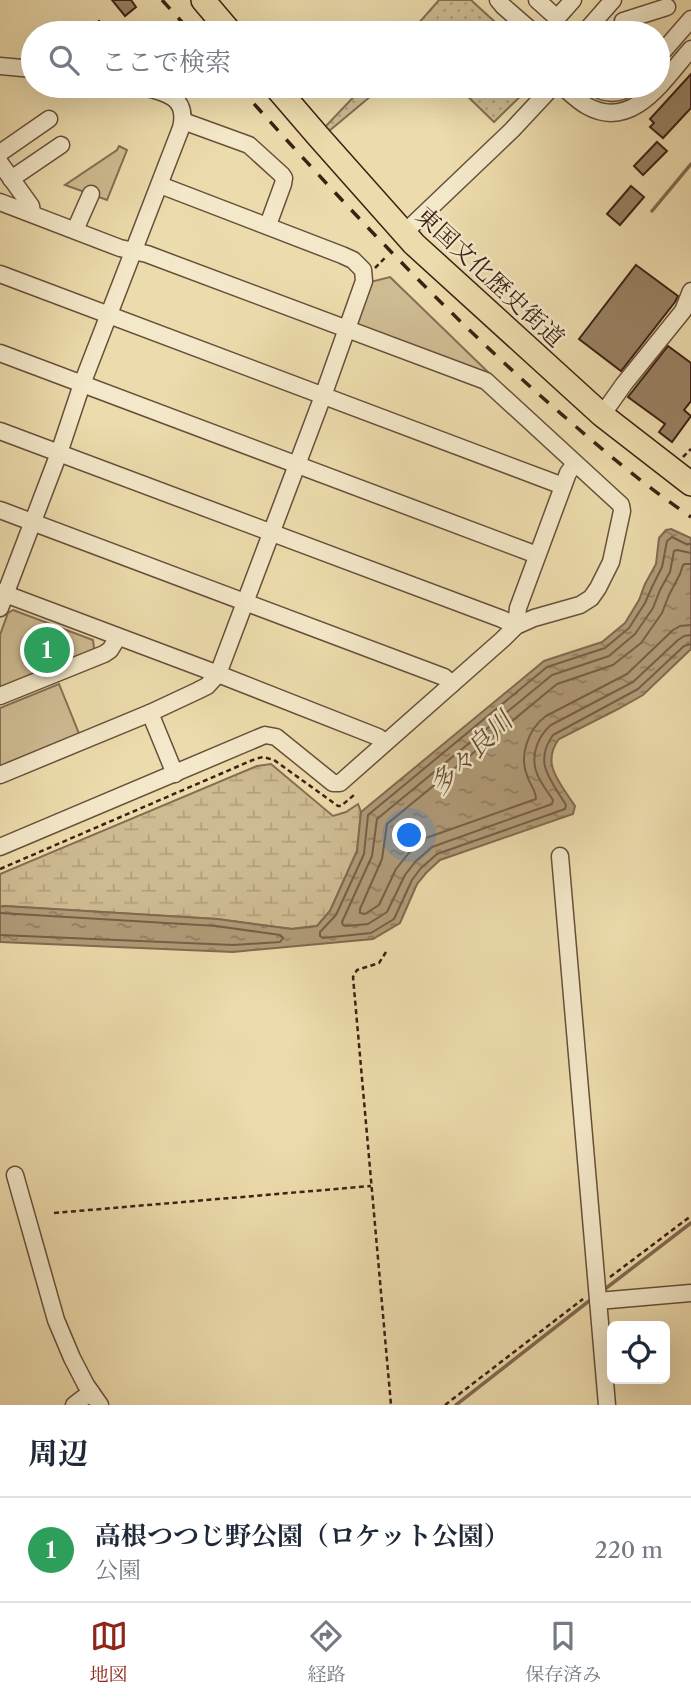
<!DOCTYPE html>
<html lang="ja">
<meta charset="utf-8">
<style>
:root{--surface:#fff;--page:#f2f2f3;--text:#1f2937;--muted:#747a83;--line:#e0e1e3;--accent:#8f2418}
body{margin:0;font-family:"Libre Caslon Text","Noto Serif JP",serif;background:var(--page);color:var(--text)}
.controls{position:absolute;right:21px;bottom:21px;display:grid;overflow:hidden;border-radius:10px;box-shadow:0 7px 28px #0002}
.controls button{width:63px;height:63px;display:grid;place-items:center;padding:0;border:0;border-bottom:2px solid var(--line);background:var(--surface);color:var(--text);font:35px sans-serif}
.you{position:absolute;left:410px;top:836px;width:24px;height:24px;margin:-18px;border:5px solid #fff;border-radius:50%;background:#1a73e8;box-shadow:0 0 0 10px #1a73e833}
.badge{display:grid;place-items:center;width:46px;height:46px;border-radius:50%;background:var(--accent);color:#fff;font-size:23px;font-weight:700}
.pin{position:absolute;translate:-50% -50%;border:4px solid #fff;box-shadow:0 2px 7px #0006}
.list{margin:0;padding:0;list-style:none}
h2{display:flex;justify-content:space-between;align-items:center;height:91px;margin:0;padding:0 28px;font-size:30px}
h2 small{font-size:23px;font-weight:400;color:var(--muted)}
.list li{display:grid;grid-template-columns:46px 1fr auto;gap:21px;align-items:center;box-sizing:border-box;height:105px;padding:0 28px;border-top:2px solid var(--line)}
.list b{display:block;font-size:26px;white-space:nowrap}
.list p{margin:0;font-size:23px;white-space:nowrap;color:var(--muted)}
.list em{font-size:23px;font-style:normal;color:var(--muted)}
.icon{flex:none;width:38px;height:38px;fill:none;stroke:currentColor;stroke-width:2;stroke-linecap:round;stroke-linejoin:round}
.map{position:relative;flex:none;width:691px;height:1405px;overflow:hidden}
.search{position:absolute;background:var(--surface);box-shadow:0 7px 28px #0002;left:21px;right:21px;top:21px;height:77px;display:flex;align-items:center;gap:18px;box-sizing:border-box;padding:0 24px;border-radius:38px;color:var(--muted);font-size:26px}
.sheet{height:196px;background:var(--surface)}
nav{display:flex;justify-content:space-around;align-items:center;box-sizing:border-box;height:98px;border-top:2px solid var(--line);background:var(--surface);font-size:19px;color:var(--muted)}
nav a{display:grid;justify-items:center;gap:4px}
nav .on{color:var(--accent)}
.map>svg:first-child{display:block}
</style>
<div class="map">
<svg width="691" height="1405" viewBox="0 0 691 1405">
<defs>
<pattern id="grass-dots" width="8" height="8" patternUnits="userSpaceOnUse" patternTransform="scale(1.75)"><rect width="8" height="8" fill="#cebb92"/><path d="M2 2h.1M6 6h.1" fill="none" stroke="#b2a07d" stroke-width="1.8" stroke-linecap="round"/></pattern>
<pattern id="wetland-marsh" width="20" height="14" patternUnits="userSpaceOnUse" patternTransform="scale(1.75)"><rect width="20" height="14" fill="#cebb92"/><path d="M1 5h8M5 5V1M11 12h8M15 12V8" fill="none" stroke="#b2a07d"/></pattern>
<pattern id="water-ripples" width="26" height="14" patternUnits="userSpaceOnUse" patternTransform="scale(1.75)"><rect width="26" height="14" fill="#b09b78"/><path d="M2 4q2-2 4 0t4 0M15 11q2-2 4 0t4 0" fill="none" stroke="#907e61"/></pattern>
</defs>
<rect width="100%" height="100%" fill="#ecdbac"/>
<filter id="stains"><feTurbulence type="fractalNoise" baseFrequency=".00286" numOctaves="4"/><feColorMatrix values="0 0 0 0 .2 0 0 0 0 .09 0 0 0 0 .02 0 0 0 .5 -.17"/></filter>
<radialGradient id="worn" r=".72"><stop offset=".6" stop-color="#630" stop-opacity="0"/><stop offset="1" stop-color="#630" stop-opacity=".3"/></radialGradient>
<g fill="url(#grass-dots)" stroke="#866e53" stroke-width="2">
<polygon points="439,0 471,0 507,33 410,33"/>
<polygon points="364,86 383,86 329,131 324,128"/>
<polygon points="457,86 531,86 494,122"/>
</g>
<polygon fill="url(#wetland-marsh)" stroke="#866e53" stroke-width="2" points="271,764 333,816 346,812 358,804 361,812 357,851 330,911 317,926 292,929 217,919 4,906 0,907 0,874 257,766"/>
<g fill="#cebb92" stroke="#866e53" stroke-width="2">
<polygon points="119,146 127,150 107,200 65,185 117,150"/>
<polygon points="390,277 488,372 486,374 360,329 356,320 370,282"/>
<polygon points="13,610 93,640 94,648 93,651 0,690 0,635 8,613"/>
<polygon points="59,684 80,736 0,768 0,708"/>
</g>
<path fill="url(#water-ripples)" stroke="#826a50" stroke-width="2" d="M 671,529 L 691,538 L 691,649 L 643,695 L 618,709 L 559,739 C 540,764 561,784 575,806 L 573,814 L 440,860 L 426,873 L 417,884 L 400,923 L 373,939 L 233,952 L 0,942 L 0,907 L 4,906 L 217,919 L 292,929 L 317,926 L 330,911 L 357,851 L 361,812 L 544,661 L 602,642 L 625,623 L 639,600 L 645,584 L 656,564 L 659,538 L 666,530 Z"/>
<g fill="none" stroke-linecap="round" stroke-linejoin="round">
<g stroke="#765e46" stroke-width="2">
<path d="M 691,544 L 686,544 L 672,537 L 667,541 L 662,567 L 652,587 L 645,603 L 629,628 L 605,648 L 547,667 L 368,815 L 364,854 L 336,915 L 320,932 L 320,936 L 323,938 L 371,933 L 394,919 L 412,880 L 421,868 L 437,854 L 565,809 L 566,805 C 551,780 533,763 553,735 L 638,689 L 684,646 L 691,644"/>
<path d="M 691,553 L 677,550 L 674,551 L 670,572 L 660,590 L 653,608 L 635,634 L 609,656 L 552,675 L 377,819 L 372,856 L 342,922 L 343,925 L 346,926 L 368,924 L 387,912 L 405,875 L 415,862 L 432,847 L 552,804 L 553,800 C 547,791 539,781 536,771 C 531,754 538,736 551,725 L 633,682 L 678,640 L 684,636 L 691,635"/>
<path d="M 691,564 L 685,564 L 683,565 L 680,574 L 669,595 L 662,613 L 641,643 L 613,665 L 557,684 L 387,824 L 382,859 L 360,909 L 360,913 L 365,914 L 379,905 L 396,869 L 408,854 L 426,838 L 536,799 C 536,791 531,786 528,778 C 518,757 528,729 546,716 L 627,674 L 673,630 L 680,626 L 691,625"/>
<polyline points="0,913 216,926 280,935 283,938 280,942 233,945 0,935"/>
</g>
<g stroke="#826a50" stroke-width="3.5">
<polyline points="652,211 691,164"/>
<polyline points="605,1289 691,1223"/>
<polyline points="456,1405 589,1301"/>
</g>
</g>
<g fill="#988163" stroke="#3d2014" stroke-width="2">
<polygon points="112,0 131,0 136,7 125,16"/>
<polygon points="99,21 110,33 85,33"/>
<polygon points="691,74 691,108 663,138 650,127 654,123 650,119"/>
<polygon points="657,142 667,151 643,175 634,166"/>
<polygon points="631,186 644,197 620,225 607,214"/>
<polygon points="636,265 678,296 675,302 621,371 579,339"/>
<polygon points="668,346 691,363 691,401 684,410 691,416 672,442 659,432 665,424 628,397"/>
</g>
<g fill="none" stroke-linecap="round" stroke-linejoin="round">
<defs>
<g id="minor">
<polyline points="498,0 503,6 534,33"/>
<polyline points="537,0 557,18 573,0"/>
<polyline points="584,33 613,0"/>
<polyline points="637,33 623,21 667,7"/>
<polyline points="658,57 691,19"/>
<polyline points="0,66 33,69"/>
<path d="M 562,86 C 570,93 578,101 587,106 C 633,132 665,78 691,49"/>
<path d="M 593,86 C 605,95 619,95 631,86"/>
<polyline points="183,121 249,145 282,175 284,178 283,184 268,225"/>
<polyline points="0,153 49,119"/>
<polyline points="0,163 31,206 32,213"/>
<polyline points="11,179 61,145"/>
<polyline points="0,202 120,248 147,254 486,381 621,505 622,511 611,562 598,588 591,598 580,605 534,618 516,626 503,639 340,783 333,783 276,737 265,735 0,847"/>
<polyline points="75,230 91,194"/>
<polyline points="404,233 512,130 553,86"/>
<polyline points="0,274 563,486"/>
<polyline points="0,353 537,555"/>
<polyline points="602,415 624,384 683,311 691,291"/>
<polyline points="0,431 502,619 516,626 518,608 568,473 575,464"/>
<polyline points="0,510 444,677 452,684"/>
<polyline points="0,592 218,674 378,737 385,742"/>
<path d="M 0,608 L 59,453 L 82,384 L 181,128 C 189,96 164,92 139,86"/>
<polyline points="0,696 104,654 110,650 118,637"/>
<polyline points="150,713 175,774"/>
<polyline points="0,775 150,713 197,691 207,686 218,674 323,396 364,281 363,270 353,260 342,255 160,185"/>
<polyline points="560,856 607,1405"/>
<polyline points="15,1175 56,1320 72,1358 86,1385 100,1405"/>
<polyline points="598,1301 691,1293"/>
<polyline points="74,1405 91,1392"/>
</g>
<g id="highway">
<polyline points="203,0 231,33"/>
<polyline points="275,86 318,136 414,244 602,415 691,484"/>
</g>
</defs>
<use href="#minor" stroke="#694f3a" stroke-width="19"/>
<use href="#highway" stroke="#3d2014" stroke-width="26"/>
<g stroke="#3d2014" stroke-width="2.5" stroke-dasharray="5 3.5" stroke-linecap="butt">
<polyline points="375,268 385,258"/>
<polyline points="683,457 691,449"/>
<polyline points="0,869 255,759 263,757 274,760 338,806 341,806 354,795"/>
<polyline points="386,952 379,963 357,970 353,977 391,1405"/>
<polyline points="54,1213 371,1186"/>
<polyline points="610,1277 691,1216"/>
<polyline points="445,1405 583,1299"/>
</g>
<use href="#minor" stroke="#f3e8c9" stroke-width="16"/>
<use href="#highway" stroke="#ecdbac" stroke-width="23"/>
<g stroke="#3d2014" stroke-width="3.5" stroke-dasharray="12 12" stroke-linecap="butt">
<polyline points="162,0 192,33"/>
<path d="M 238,86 C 342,202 448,317 566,418 C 606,453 647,487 691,517"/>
</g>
</g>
<g text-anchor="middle" stroke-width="5" stroke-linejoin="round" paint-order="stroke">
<g font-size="24" fill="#3d2014" stroke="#f3e8c9">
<text transform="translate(490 277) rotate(43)" y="8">東国文化歴史街道</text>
</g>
<g font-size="26" font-style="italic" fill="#654b37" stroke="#f3e8c9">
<text transform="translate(471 753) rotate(-45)" y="9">多々良川</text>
</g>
</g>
<rect width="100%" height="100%" filter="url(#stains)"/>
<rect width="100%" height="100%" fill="url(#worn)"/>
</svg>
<div class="controls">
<button><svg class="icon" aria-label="locate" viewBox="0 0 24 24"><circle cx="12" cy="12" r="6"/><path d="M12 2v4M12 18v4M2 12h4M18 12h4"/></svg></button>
</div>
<div class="you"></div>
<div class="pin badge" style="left:47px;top:650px;background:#2e9e5b">1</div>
<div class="search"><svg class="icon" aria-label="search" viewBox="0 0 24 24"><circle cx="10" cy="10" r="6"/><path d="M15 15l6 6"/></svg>ここで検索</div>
</div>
<section class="sheet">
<h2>周辺<small></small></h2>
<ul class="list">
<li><span class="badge" style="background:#2e9e5b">1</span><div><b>高根つつじ野公園（ロケット公園）</b><p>公園</p></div><em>220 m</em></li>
</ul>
</section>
<nav>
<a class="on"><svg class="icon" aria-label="map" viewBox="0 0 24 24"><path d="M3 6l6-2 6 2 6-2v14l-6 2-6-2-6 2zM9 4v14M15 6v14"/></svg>地図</a>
<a><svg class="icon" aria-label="directions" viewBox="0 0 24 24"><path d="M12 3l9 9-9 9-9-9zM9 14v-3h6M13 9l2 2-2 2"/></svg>経路</a>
<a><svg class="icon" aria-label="saved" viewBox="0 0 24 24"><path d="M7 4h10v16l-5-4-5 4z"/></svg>保存済み</a>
</nav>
